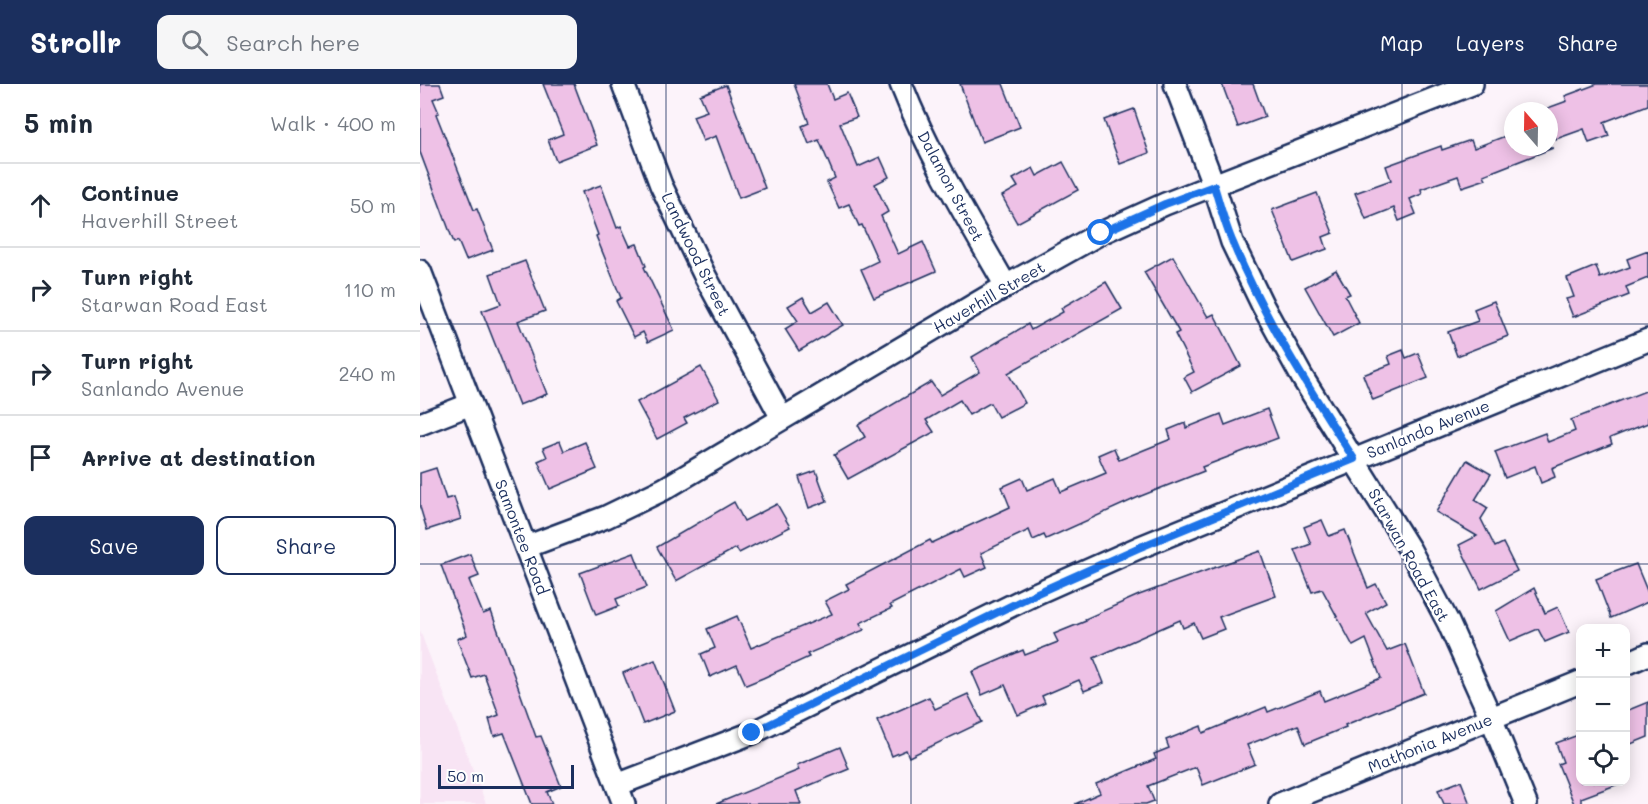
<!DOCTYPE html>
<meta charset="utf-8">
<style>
:root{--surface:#fff;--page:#f6f6f7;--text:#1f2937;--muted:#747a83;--line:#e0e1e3;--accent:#1b2f5e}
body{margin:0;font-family:Mali,sans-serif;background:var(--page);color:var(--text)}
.controls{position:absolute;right:18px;bottom:18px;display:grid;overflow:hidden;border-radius:12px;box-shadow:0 3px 15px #0003}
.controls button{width:54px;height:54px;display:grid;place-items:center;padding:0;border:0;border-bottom:2px solid var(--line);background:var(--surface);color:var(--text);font:30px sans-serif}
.compass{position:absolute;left:1084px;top:18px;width:54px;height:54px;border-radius:50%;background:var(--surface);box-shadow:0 3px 15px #0003;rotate:340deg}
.scale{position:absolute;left:18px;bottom:15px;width:136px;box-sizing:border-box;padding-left:6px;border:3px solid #1b2f5e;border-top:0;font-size:16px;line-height:21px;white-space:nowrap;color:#1b2f5e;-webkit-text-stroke:4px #fff;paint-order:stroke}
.stop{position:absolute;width:18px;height:18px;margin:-14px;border:4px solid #1a73e8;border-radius:50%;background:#fff}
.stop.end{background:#1a73e8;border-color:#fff;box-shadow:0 2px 6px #0008}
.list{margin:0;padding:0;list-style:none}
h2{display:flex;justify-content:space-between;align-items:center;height:78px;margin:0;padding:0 24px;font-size:26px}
h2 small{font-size:20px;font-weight:400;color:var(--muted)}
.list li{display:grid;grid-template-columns:39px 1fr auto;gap:18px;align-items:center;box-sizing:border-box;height:84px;padding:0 24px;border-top:2px solid var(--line)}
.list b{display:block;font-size:22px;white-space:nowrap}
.list p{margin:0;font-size:20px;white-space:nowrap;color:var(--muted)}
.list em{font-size:20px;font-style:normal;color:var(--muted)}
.actions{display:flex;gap:12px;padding:18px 24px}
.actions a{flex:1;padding:14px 0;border:2px solid var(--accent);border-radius:12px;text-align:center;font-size:21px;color:var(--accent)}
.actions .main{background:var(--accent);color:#fff}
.icon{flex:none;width:33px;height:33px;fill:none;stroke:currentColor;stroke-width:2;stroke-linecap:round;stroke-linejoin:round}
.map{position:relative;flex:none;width:1228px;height:720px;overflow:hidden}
header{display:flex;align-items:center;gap:36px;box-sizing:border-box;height:84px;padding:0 30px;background:var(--accent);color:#fff}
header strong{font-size:28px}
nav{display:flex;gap:33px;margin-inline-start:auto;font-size:21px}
.search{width:420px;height:54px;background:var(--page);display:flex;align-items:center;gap:15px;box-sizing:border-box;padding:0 21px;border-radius:12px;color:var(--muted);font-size:22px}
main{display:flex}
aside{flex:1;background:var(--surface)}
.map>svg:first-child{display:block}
</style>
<header>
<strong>Strollr</strong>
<div class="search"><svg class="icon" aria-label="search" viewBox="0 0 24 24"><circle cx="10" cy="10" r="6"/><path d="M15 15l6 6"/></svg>Search here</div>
<nav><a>Map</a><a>Layers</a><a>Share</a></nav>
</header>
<main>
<aside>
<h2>5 min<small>Walk · 400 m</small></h2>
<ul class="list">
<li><svg class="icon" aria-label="ahead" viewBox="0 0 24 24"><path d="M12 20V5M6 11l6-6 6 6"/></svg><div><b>Continue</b><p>Haverhill Street</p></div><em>50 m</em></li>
<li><svg class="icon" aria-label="right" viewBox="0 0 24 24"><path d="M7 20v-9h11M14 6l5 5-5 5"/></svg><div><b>Turn right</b><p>Starwan Road East</p></div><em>110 m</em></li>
<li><svg class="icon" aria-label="right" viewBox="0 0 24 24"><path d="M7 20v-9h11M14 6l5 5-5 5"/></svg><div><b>Turn right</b><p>Sanlando Avenue</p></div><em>240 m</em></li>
<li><svg class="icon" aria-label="arrive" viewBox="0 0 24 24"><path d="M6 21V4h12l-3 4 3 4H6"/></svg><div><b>Arrive at destination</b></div></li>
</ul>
<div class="actions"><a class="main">Save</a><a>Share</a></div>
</aside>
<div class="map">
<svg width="1228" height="720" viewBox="0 0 1228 720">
<rect width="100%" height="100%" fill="#fcf3fa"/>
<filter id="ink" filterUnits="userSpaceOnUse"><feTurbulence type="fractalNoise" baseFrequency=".0167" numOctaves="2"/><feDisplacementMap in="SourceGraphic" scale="12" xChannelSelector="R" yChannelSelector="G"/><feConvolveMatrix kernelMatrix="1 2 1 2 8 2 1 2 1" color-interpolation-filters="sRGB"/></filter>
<g filter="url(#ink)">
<polygon fill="#f8e4f4" points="0,547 66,720 0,720"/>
<g fill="#eec1e6" stroke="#1b2f5e" stroke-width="1.5">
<polygon points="0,0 20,0 24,11 13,15 19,29 16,30 54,126 57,125 73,166 46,176 38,157 34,159 0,68"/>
<polygon points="123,0 154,0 177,61 136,77 128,56 143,50"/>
<polygon points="374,0 407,0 413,15 427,9 437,33 420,39 438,83 460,73 469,93 455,100 468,128 461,132 478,170 503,158 516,187 454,214 441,185 458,177 442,141 439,142 429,120 419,124 407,98 415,94 399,56 389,60 382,42 389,39"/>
<polygon points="540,0 583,0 600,43 562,58"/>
<polygon points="802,0 833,0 845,33 818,43"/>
<polygon points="1177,0 1228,0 1228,21 1184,38 1189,52 1169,59 1164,45 1136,55 1129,36 1129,27 1125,25 1147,17 1145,12"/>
<polygon points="306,1 345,104 319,114 296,52 283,57 273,32 287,27 280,11"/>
<polygon points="714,25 729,69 700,80 684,36"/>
<polygon points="1093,49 1093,63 1133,64 1064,91 1066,95 1042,103 1038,92 1001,105 1002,110 990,115 996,130 979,137 974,124 946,135 935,109 971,96 966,82 1021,62 1022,66 1051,56 1054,64"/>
<polygon points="643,78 658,106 597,139 582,112 598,103 593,95 613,84 617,92"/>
<polygon points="181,101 197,144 201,142 210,162 217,160 226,182 224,183 254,246 228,258 223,248 214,253 196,217 201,214 176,152 178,151 162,108"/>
<polygon points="897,109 913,149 903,153 907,165 873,178 852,126"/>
<polygon points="1228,167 1228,194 1206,203 1209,211 1153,233 1146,215 1154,213 1147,194 1176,182 1180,194 1210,183 1207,175"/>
<polygon points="753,172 788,233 794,230 821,282 772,308 764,293 774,288 755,250 759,248 724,188"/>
<polygon points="105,177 125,227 98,237 127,310 99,321 62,227 81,220 70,190"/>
<polygon points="916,186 930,210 925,212 939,239 913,253 885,203"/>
<polygon points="686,198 702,225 588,289 605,319 578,333 570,319 549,331 540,316 506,336 514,348 428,395 414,371 445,353 438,341 511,298 520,311 560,288 552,273 608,240 611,246 643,228 641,224"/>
<polygon points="383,213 392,228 409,218 423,241 379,267 365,245 378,237 368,222"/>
<polygon points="1074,217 1088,252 1037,272 1028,248 1058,237 1054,225"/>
<polygon points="983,266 986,274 998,269 1008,294 953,316 943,291 971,280 968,272"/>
<polygon points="281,283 299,316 264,334 267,339 237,355 217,318"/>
<polygon points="1228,306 1228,339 1190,354 1192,360 1132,384 1135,393 1121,399 1115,382 1085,394 1075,368 1125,349 1128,358 1155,347 1151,336"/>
<polygon points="847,325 858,354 782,383 784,387 721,412 626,455 624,451 613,456 609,446 561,469 567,483 545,493 541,485 470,521 472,524 440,539 444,546 387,570 389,573 343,594 326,601 317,581 290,593 281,570 295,564 287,545 317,532 331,564 412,530 405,517 429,505 426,500 510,456 512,459 590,423 582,403 602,394 607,406 635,394 641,408 686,389 678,371 694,364 699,376 751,355 748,346 765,339 766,344 801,330 805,341"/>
<polygon points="140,357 144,367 165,358 177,385 130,405 118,377 127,373 123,364"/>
<polygon points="1047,376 1071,390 1055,416 1068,424 1061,435 1075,463 1083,459 1097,487 1061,505 1039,461 1057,452 1016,428"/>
<polygon points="16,384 26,415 34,413 41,435 7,446 0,423 0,389"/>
<polygon points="396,387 407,417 389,424 379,393"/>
<polygon points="314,418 324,437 357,420 370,443 319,469 316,464 256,497 237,463"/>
<polygon points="902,436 909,452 925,446 948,504 956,500 966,518 946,529 967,567 985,560 1004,609 925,641 926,643 885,660 878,641 827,661 835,680 783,701 776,683 728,702 734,717 726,720 655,720 680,709 676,700 736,675 734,670 749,664 746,656 781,642 783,649 846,623 848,628 900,607 904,617 961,594 946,555 933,562 902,505 892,508 875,466 891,460 884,443"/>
<polygon points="840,467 856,512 799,533 804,545 781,554 774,539 763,544 760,536 674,574 684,599 664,607 659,596 622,612 625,619 598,631 585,601 562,611 552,588 603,566 605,571 638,558 634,550 666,537 665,535 719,511"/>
<polygon points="214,469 227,503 196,515 199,522 176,531 160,489"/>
<polygon points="50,470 59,492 49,496 63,530 71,527 116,653 121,652 141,702 127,708 132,720 112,720 84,649 74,652 69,635 79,631 64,590 52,594 37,555 47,551 21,481"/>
<polygon points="1216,480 1228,509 1228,518 1191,534 1176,495"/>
<polygon points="1114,504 1125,529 1138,523 1149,548 1125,558 1118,545 1090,557 1076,527"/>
<polygon points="235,576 255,627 223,640 203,589"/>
<polygon points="548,610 562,638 489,673 486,666 472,672 457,636 509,613 515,625"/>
<polygon points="1228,618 1228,653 1206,662 1206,627"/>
<polygon points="1161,650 1161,698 1201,699 1161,714 1161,720 1154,720 1138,680 1143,678 1136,659"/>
<polygon points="420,663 429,685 376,707 381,720 296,720 379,686 377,681"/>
<polygon points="1041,697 1050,720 1024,720 1018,706"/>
</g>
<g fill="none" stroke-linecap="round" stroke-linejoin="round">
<defs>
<g id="minor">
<polyline points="203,0 241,101 284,190 362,334"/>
<path d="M 481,0 C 509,71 548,136 586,202"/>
<polyline points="755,0 794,102 812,158 843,222 882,293 990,466 1028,538 1071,634 1106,720"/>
<polyline points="0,187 204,720"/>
<polyline points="0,340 51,320"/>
<polyline points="106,463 186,433 244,405 586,202 681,149 745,120 1052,0"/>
<polyline points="1206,580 1228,570"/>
<polyline points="197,701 332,649 615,510 718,464 1228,256"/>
<polyline points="860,720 1160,598"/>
</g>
</defs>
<use href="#minor" stroke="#1b2f5e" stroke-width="26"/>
<use href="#minor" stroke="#fff" stroke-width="21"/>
</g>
</g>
<g fill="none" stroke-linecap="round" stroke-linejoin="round" filter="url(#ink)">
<path stroke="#1a73e8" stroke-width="8" d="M 332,649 L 615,510 L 718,464 L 934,375 C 890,306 844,235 813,159 C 805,141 800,121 794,102 L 745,120 L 681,149"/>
</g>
<path fill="none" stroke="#1b2f5e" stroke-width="1.5" stroke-opacity="0.55" d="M 246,0 L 246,720M 491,0 L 491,720M 737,0 L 737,720M 982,0 L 982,720M 0,240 L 1228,240M 0,480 L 1228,480"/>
<g text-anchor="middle" stroke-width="4.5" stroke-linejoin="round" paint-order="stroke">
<g font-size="16" fill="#1b2f5e" stroke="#fff">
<text transform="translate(531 102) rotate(62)" y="6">Dalamon Street</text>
<text transform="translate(276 170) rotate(64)" y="6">Landwood Street</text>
<text transform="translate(569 213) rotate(-30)" y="6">Haverhill Street</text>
<text transform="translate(1008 345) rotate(-22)" y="6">Sanlando Avenue</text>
<text transform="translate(102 453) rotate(69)" y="6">Samontee Road</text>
<text transform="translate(989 471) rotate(61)" y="6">Starwan Road East</text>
<text transform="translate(1010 659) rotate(-22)" y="6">Mathonia Avenue</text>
</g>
</g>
</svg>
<div class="controls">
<button>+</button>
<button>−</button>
<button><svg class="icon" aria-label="locate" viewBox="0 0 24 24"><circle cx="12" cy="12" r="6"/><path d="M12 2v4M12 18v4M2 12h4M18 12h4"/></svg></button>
</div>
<svg class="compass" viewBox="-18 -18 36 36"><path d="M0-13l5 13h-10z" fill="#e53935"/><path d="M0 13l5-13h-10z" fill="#747a83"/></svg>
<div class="scale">50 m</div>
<div class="stop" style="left:681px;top:149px"></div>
<div class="stop end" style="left:332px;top:649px"></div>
</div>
</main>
